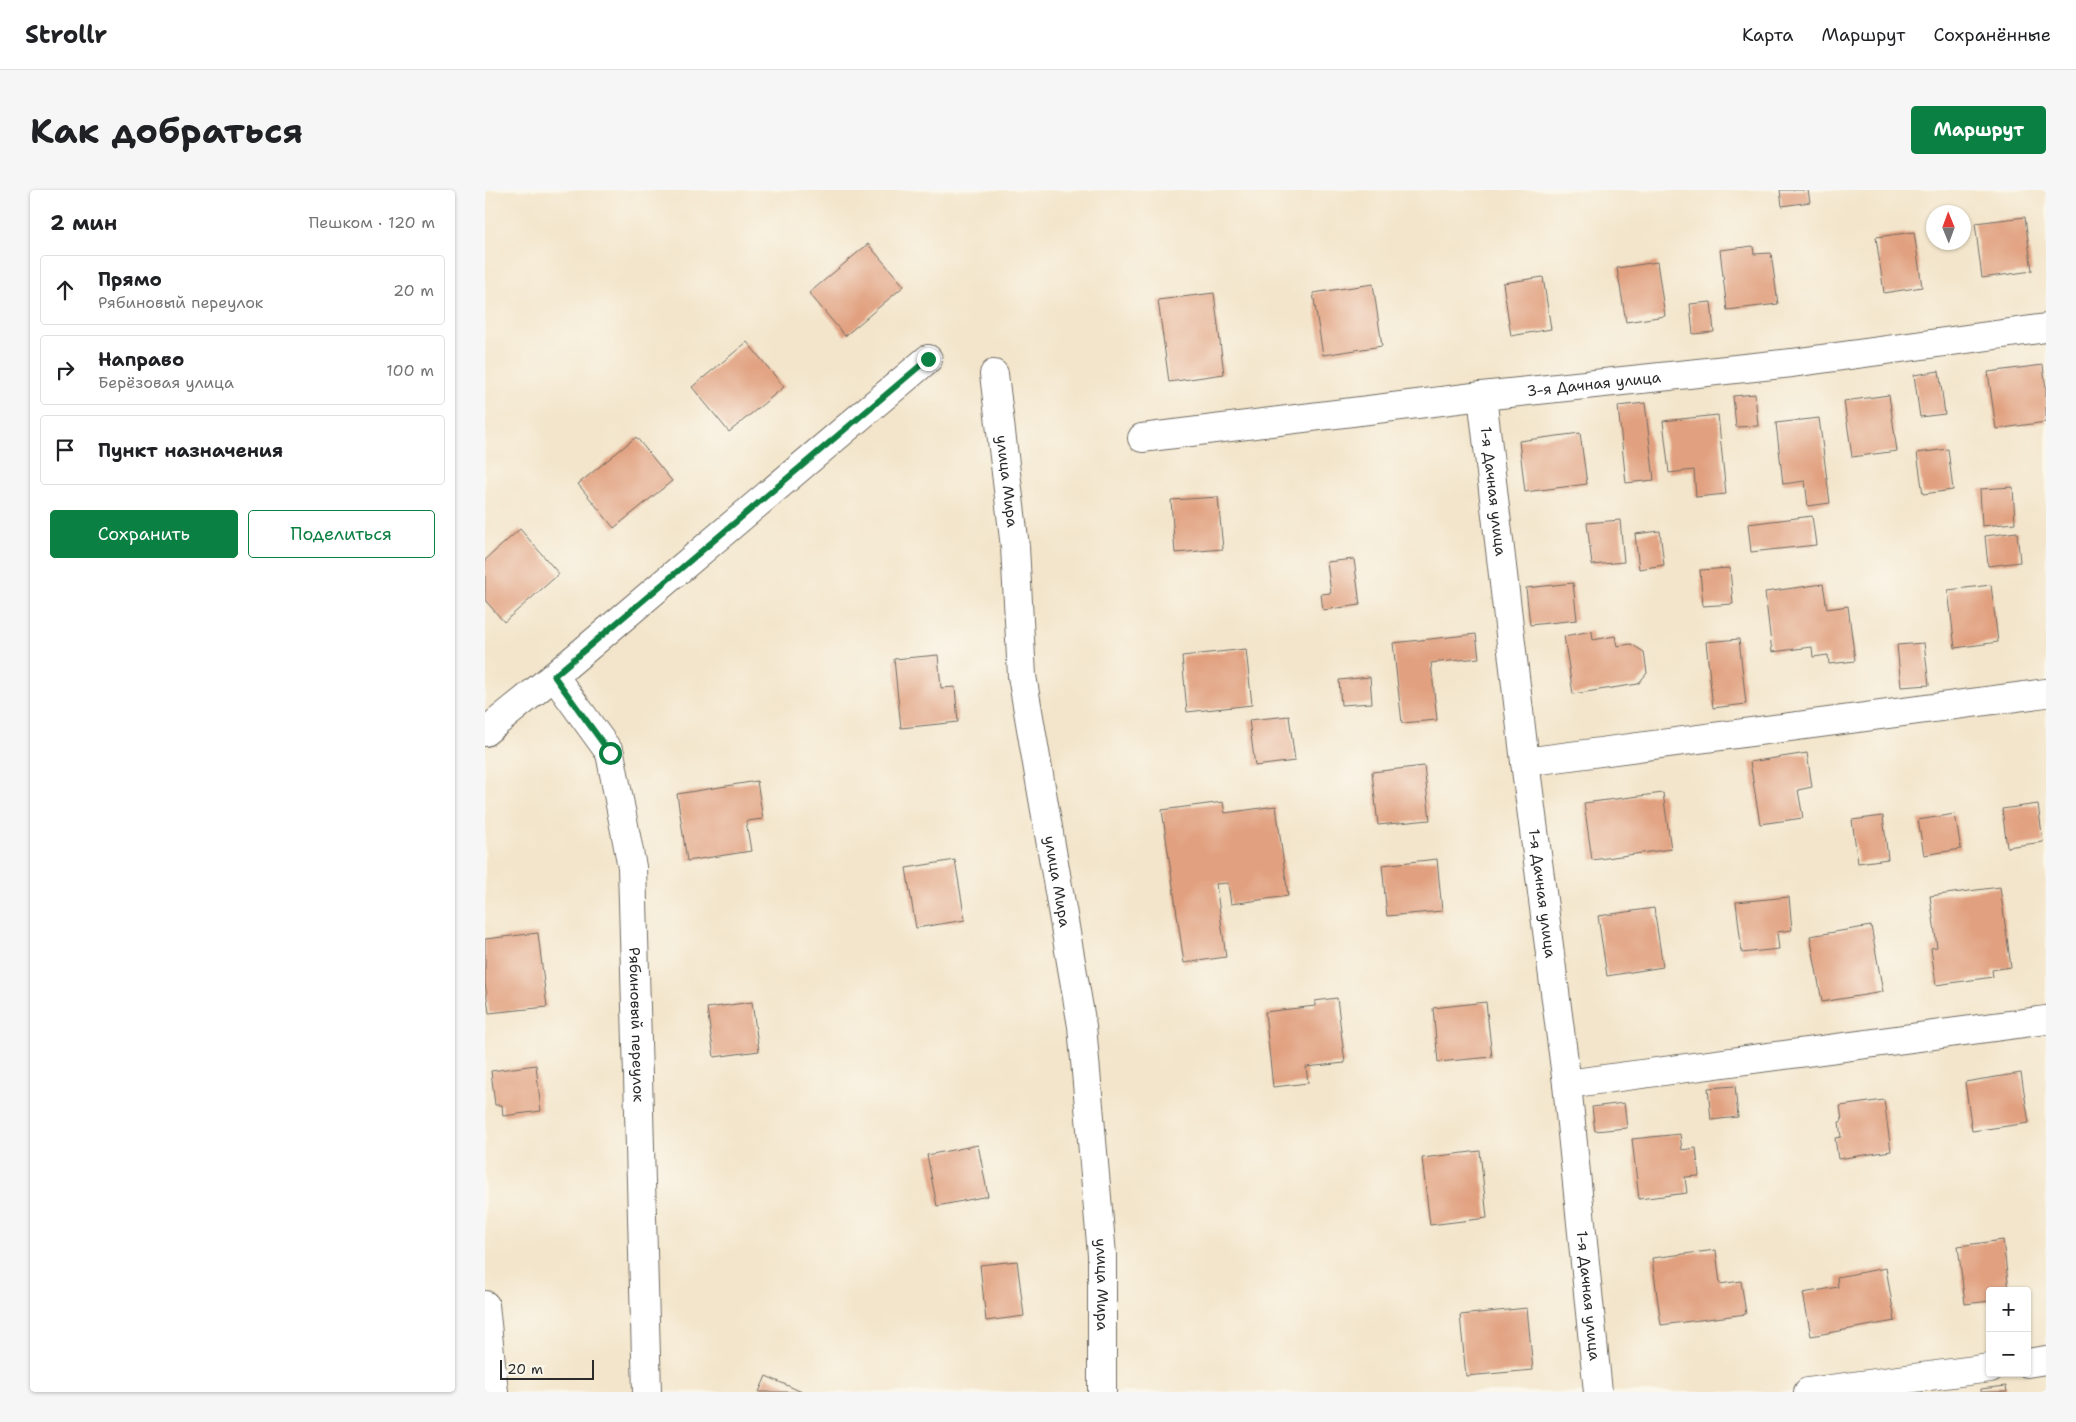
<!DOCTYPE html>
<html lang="ru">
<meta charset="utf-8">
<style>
:root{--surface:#fff;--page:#f6f6f6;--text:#202124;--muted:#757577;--line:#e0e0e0;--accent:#0b8043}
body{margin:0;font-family:"Shantell Sans",sans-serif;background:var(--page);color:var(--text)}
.controls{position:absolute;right:15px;bottom:15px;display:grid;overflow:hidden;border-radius:5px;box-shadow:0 1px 4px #0004}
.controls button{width:45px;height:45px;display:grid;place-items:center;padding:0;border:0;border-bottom:1px solid var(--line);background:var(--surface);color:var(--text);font:25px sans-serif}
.compass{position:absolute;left:1441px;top:15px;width:45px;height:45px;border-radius:50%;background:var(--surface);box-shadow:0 1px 4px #0004;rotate:359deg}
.scale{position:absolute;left:15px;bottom:12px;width:94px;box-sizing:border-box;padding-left:5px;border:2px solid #2b2b2b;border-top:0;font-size:14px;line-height:18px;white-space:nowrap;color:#2b2b2b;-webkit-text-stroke:4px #fbf7ec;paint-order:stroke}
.stop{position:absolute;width:15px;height:15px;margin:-11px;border:4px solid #0b8043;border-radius:50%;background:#fff}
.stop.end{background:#0b8043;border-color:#fff;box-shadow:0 1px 5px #0008}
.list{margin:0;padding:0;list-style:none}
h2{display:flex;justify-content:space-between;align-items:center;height:65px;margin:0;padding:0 20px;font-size:21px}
h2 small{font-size:16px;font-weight:400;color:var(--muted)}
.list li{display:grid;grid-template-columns:32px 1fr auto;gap:15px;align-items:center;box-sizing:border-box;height:70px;margin:0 10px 10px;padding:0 10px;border:1px solid var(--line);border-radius:5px}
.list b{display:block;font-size:19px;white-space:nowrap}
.list p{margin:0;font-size:16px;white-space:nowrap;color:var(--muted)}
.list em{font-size:16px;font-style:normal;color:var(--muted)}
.actions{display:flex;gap:10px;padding:15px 20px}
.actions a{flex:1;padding:11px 0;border:1px solid var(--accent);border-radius:5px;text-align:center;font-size:18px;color:var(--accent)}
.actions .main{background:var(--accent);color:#fff}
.icon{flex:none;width:28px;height:28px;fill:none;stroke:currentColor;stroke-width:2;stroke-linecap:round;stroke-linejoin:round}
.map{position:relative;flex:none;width:1561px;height:1202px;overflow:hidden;border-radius:5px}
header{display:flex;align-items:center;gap:30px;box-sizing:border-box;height:70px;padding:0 25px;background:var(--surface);border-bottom:1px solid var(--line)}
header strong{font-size:24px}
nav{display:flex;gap:28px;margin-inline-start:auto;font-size:18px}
.intro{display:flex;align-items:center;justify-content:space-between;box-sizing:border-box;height:120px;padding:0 30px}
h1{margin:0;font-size:35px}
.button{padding:12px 22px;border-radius:5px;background:var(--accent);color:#fff;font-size:18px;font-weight:700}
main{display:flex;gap:30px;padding:0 30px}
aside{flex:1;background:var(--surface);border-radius:5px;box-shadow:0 1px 4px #0004}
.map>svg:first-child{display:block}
</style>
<header>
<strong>Strollr</strong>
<nav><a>Карта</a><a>Маршрут</a><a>Сохранённые</a></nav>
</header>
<div class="intro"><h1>Как добраться</h1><a class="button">Маршрут</a></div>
<main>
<aside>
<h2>2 мин<small>Пешком · 120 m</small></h2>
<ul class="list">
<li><svg class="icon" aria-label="ahead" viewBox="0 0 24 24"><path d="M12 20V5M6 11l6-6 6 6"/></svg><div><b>Прямо</b><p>Рябиновый переулок</p></div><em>20 m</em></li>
<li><svg class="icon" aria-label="right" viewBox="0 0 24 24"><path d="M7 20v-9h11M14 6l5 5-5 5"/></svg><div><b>Направо</b><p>Берёзовая улица</p></div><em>100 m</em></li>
<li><svg class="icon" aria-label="arrive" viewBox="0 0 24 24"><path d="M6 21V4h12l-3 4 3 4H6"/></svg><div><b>Пункт назначения</b></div></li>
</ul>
<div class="actions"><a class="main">Сохранить</a><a>Поделиться</a></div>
</aside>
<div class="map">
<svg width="1561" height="1202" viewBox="0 0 1561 1202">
<rect width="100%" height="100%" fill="#fbf7ec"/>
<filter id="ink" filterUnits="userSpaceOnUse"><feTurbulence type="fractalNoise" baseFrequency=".02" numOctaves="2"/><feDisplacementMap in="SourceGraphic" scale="10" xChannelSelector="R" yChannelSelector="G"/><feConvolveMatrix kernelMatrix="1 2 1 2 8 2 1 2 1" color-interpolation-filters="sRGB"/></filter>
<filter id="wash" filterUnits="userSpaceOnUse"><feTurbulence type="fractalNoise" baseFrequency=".0096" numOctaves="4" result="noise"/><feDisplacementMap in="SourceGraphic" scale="20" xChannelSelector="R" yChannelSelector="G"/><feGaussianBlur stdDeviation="1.12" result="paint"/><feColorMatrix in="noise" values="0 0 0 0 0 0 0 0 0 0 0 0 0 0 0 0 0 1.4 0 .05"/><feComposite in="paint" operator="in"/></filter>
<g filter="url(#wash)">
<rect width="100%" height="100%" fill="#f3e5cb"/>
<g id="blocks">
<g fill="#e1a180">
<polygon points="1295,0 1323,0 1325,12 1297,16"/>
<polygon points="1540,27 1547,81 1497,88 1490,33"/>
<polygon points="1429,42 1437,97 1399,103 1391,47"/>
<polygon points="383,54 419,96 360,146 324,103"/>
<polygon points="1268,56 1269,64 1286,63 1293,114 1242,120 1235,60"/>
<polygon points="1172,72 1180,126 1141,132 1132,78"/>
<polygon points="1058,87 1066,139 1026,146 1018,93"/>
<polygon points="888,94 897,156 838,165 828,103"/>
<polygon points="729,103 739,184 684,192 673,110"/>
<polygon points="1226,112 1229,142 1208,144 1205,114"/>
<polygon points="262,152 299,197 244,242 207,197"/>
<polygon points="1558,175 1561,200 1561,232 1511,239 1503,182"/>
<polygon points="1454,181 1460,224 1435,227 1429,185"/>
<polygon points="1270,204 1273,236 1251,237 1248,206"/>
<polygon points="1404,205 1412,261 1367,267 1359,211"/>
<polygon points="1160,213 1169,290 1141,293 1133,216"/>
<polygon points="1233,225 1241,304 1211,307 1209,280 1184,283 1178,231"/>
<polygon points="1334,228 1345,313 1323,316 1320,291 1298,294 1291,233"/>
<polygon points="1095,243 1102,294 1040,302 1034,251"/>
<polygon points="151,247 187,291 129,338 93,294"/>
<polygon points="1463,259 1468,300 1438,304 1432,263"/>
<polygon points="1528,297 1530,333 1497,336 1495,299"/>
<polygon points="733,307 738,359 690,363 686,310"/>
<polygon points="1327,326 1331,355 1266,362 1263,334"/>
<polygon points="1135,330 1139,372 1107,375 1102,333"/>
<polygon points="35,339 74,384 19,432 0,410 0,370"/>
<polygon points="1175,341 1179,375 1154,379 1150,344"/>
<polygon points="1532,342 1535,372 1503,376 1500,346"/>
<polygon points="869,369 875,415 838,420 836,404 846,403 842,372"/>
<polygon points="1245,378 1248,414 1218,416 1215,380"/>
<polygon points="1088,393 1092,430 1045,435 1041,398"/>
<polygon points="1338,394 1342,419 1363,416 1370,471 1344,474 1343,465 1328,467 1327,457 1287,462 1280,402"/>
<polygon points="1506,395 1513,452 1470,458 1463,400"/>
<polygon points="1107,441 1108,450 1130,446 1132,456 1146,454 1159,462 1162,483 1153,494 1088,504 1079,446"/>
<polygon points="991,444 994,468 946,473 952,530 917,533 908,453"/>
<polygon points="1254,449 1261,514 1228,518 1221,452"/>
<polygon points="1439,453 1444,495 1416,497 1412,455"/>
<polygon points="761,459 767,515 702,522 697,466"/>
<polygon points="453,465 456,498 470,497 473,532 416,538 409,469"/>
<polygon points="885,487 887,513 856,515 854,490"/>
<polygon points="804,526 810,571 770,576 764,530"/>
<polygon points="1322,563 1327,597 1313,600 1318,628 1275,634 1265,572"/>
<polygon points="939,576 945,630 893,635 887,582"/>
<polygon points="272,591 278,629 261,631 266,661 202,671 192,604"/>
<polygon points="1178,603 1186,659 1107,670 1099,613"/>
<polygon points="738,612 740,623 791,616 803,706 746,714 743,693 731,694 741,767 699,773 677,620"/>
<polygon points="1553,614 1558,652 1522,657 1517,619"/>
<polygon points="1470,624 1476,659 1439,665 1433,630"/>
<polygon points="1398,626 1403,669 1373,673 1367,630"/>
<polygon points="952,669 957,721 902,726 897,675"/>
<polygon points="470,670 480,730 431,738 421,678"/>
<polygon points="1515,697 1526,777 1507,780 1508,787 1451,795 1446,758 1452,757 1445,706"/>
<polygon points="1304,707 1307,740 1292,742 1294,759 1257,763 1251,712"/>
<polygon points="1169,718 1178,777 1122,786 1113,726"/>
<polygon points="1386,736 1398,802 1337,812 1325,746"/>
<polygon points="53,743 62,817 4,823 0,793 0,749"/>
<polygon points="852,808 860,873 821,877 823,893 788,897 780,822 830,816 830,811"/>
<polygon points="267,812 274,861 229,867 222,818"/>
<polygon points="1001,812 1007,867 953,872 948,818"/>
<polygon points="51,875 56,921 18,926 17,915 10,915 6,881"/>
<polygon points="1536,883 1544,933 1487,941 1480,892"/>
<polygon points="1250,896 1253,927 1226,930 1223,898"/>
<polygon points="1399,910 1406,961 1353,969 1350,948 1356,947 1354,932 1357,931 1355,916"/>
<polygon points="1139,913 1142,938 1110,941 1107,917"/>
<polygon points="1195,944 1197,960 1211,958 1214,986 1200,987 1202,1003 1154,1009 1147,949"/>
<polygon points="493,955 503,1006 452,1016 442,965"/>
<polygon points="995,961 1002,1028 945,1035 937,968"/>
<polygon points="1518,1050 1524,1101 1505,1101 1505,1111 1480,1114 1473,1056"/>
<polygon points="1231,1060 1235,1094 1256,1091 1261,1124 1176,1135 1167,1068"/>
<polygon points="532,1071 539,1126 501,1131 495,1075"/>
<polygon points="1401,1078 1410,1131 1326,1146 1318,1103 1353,1097 1352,1087"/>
<polygon points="1042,1118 1048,1180 981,1186 975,1125"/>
<polygon points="281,1186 317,1202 274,1202"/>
<polygon points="1521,1196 1522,1202 1496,1202 1496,1199"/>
</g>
</g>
</g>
<g filter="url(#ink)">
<use href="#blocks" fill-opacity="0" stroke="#716c63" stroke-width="1"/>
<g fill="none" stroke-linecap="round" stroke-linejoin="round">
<defs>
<g id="minor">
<path id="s1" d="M 509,184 L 530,357 L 537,486 L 597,836 L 617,1065 L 617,1202"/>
<path id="s2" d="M 997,206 L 1040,572 L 1082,894 L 1113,1202"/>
<path id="s3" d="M 657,248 L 997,206 L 1307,173 L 1561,138"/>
<path id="s4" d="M 69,486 L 125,563 L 147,677 L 162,1202"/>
<polyline points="0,542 69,486 443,169"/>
<polyline points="1040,572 1561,503"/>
<polyline points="1082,894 1561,830"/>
<polyline points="0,1115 9,1202"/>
<polyline points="1542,1173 1561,1170"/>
<polyline points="1323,1202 1505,1178"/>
</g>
</defs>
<use href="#minor" stroke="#716c63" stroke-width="30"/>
<use href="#minor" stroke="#fff" stroke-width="28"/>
</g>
</g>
<g fill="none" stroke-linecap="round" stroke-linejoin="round" filter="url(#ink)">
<polyline stroke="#0b8043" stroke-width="6" points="125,563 69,486 443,169"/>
</g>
<g text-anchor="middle" stroke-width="4.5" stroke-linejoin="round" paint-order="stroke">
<g font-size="15" fill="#2b2b2b" stroke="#fbf7ec">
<text dy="5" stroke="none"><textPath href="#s3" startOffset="455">3-я Дачная улица</textPath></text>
<text dy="5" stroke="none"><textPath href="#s1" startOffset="108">улица Мира</textPath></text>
<text dy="5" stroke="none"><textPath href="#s2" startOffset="96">1-я Дачная улица</textPath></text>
<text dy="5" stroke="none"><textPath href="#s1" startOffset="512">улица Мира</textPath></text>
<text dy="5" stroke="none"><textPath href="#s2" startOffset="501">1-я Дачная улица</textPath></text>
<text dy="5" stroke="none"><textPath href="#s4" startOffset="369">Рябиновый переулок</textPath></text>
<text dy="5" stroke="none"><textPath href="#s1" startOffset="918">улица Мира</textPath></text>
<text dy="5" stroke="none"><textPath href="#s2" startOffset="906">1-я Дачная улица</textPath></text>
</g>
</g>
</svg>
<div class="controls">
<button>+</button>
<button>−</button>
</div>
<svg class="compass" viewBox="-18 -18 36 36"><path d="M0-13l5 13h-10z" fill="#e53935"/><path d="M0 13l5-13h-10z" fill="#757577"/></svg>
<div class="scale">20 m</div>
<div class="stop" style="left:125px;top:563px"></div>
<div class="stop end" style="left:443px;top:169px"></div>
</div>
</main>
